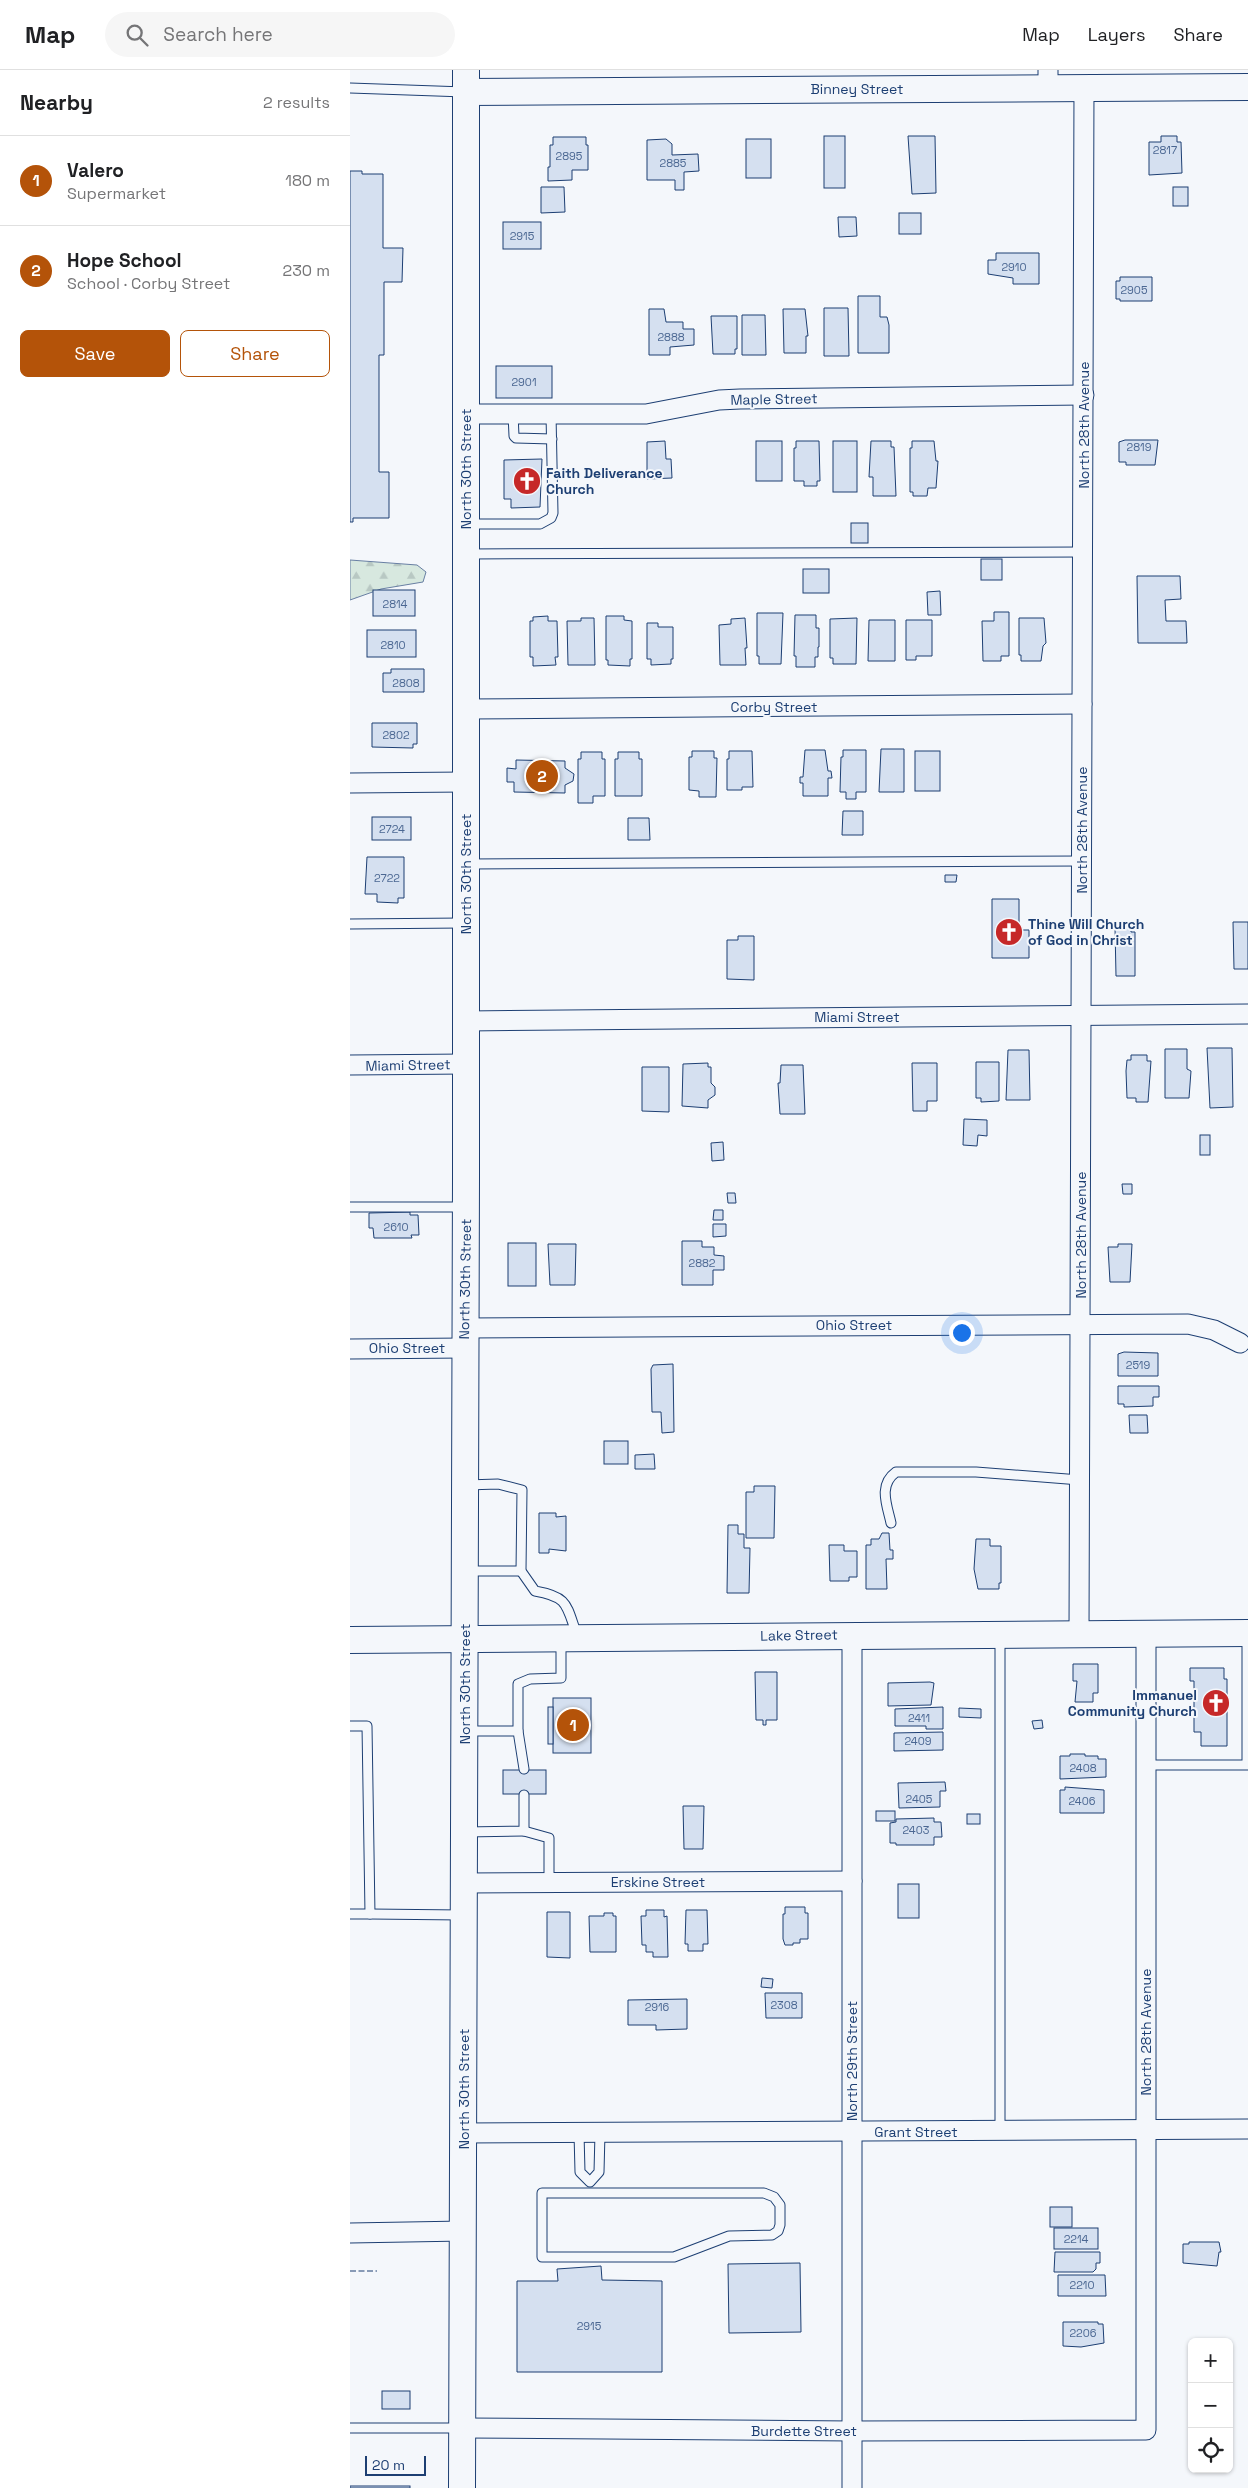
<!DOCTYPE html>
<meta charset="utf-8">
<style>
:root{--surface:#fff;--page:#f6f6f6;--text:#202124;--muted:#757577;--line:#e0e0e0;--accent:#b45309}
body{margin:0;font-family:"Space Grotesk",sans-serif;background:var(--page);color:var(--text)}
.controls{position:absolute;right:15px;bottom:15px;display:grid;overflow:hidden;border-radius:8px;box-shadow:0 1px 4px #0004}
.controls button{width:45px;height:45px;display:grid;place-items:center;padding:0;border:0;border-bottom:1px solid var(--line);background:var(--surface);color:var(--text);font:25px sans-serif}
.scale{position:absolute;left:15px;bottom:12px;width:61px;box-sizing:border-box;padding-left:5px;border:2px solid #1d3f73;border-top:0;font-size:14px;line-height:18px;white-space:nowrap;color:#1d3f73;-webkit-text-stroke:4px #f4f7fb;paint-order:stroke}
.you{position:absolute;left:611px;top:1262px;width:18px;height:18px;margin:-12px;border:4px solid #fff;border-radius:50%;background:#1a73e8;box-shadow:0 0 0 8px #1a73e833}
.badge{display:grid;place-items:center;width:32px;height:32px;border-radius:50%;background:var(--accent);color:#fff;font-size:16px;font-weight:700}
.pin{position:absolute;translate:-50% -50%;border:2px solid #fff;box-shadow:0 1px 5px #0006}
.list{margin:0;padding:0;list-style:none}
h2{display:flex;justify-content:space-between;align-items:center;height:65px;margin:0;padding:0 20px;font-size:21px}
h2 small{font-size:16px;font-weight:400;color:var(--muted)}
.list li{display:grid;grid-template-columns:32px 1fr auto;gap:15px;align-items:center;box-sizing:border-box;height:90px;padding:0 20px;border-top:1px solid var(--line)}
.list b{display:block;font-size:19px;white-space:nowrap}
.list p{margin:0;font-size:16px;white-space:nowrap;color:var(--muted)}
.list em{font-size:16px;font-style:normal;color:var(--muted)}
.actions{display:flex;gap:10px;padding:15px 20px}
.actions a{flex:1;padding:11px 0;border:1px solid var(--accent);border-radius:8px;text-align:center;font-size:18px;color:var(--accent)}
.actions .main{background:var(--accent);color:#fff}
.icon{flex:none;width:28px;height:28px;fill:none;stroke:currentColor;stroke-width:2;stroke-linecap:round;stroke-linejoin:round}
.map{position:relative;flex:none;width:898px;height:2418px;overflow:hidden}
header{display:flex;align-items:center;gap:30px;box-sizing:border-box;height:70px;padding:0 25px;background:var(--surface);border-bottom:1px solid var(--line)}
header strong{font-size:24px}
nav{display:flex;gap:28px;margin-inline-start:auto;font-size:18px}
.search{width:350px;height:45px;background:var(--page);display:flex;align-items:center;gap:12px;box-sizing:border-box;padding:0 18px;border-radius:28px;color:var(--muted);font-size:19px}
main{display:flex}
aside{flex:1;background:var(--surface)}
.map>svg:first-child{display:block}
</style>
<header>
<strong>Map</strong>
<div class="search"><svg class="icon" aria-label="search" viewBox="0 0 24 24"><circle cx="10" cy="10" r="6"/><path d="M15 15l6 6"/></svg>Search here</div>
<nav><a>Map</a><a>Layers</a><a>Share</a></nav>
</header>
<main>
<aside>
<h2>Nearby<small>2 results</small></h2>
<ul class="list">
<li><span class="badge">1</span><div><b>Valero</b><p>Supermarket</p></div><em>180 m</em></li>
<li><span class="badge">2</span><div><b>Hope School</b><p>School · Corby Street</p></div><em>230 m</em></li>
</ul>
<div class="actions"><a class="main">Save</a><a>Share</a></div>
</aside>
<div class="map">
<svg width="898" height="2418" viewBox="0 0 898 2418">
<defs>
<pattern id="forest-firs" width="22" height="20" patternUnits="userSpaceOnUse" patternTransform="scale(1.25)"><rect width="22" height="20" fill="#d7e8df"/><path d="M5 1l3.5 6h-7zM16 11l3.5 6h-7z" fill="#b8c8c3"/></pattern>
</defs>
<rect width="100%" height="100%" fill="#f4f7fb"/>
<polygon fill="url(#forest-firs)" stroke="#687fa3" points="0,490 67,495 76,502 73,512 31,519 0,530"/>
<g fill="#d5e0f0" stroke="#1d3f73">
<rect x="474" y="66" width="21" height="52"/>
<polygon points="558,66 585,66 586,123 562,124"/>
<polygon points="811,66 827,66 827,72 831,72 832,103 799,105 799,72 811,72"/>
<polygon points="203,67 236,67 236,75 238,75 238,100 222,100 222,110 198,111 198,97 200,97 200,75 203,75"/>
<polygon points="316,69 322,74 322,85 348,84 349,101 334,102 334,120 325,120 325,110 297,110 297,70"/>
<rect x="396" y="69" width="25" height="39"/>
<polygon points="0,101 12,101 12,104 33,104 33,178 53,178 52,212 34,212 34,285 29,285 29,402 39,402 39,448 3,448 3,452 0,452"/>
<polygon points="191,117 214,117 215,142 191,143"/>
<rect x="823" y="117" width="15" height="19"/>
<rect x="549" y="143" width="22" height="21"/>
<polygon points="488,147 506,147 507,166 489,167"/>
<rect x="153" y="152" width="38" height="27"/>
<polygon points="646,183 689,183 689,214 663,214 663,208 638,204 638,190 646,190"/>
<polygon points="770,207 802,207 802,231 770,231 770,229 766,229 766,211 770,211"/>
<polygon points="508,226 530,226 530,247 537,247 539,255 539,283 508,283"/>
<polygon points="474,238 498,238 499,286 474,286"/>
<polygon points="299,239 314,239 316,252 333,252 333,259 344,259 344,275 320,277 320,285 299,285"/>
<polygon points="433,239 455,239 458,266 456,266 456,283 434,283"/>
<polygon points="392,245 415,245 416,285 392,285"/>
<polygon points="361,246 387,246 387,279 385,279 385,284 363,284"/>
<rect x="146" y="296" width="56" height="32"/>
<polygon points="775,370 808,370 805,395 776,395 776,392 769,392 769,372"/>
<polygon points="315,371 316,389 321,389 322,408 297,409 297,372"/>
<rect x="406" y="371" width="26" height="40"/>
<polygon points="446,371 469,371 470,411 467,411 467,416 454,416 454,411 444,411 444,378 446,378"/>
<rect x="483" y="371" width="24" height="51"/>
<polygon points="521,371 541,371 541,377 544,377 546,426 523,426 523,407 519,407"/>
<polygon points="562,371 584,371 586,391 588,391 586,418 578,418 577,426 563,426 563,422 560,422 560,378 562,378"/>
<polygon points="192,389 190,437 161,438 161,429 154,429 154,390"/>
<rect x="501" y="453" width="17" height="20"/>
<rect x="631" y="489" width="21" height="21"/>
<rect x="453" y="499" width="26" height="24"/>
<polygon points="787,506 830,506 831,529 815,530 816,551 836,551 837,573 788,573"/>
<rect x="23" y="520" width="42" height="26"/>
<polygon points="590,521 591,545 578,545 577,522"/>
<polygon points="644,542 659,542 659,586 651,586 651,591 633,591 632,551 644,551"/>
<polygon points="407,543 433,543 431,594 409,594 409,586 407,586"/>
<polygon points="445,545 466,545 466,558 469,558 469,577 468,577 468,587 465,587 465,597 446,597 446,586 444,586"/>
<polygon points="198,546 198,551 207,551 208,587 205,587 206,595 183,596 183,587 180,587 180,551 183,551 183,547"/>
<polygon points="256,546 274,546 274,550 282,551 282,589 280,589 280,596 258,595 258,590 256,590"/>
<polygon points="231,548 244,548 245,595 218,595 217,551 231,551"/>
<polygon points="395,548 397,578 395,578 396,595 370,595 369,555 381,554 381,549"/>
<polygon points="507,548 506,594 483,594 483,588 480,588 480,549"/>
<polygon points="669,548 694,548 696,573 693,576 691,591 671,591 671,585 669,585"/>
<polygon points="519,550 545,550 545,591 518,591"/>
<polygon points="556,550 582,550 582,586 566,586 566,590 556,590"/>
<polygon points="297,553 308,553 308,557 323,557 323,589 321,589 321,594 301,595 301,589 297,589"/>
<rect x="17" y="560" width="49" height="27"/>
<polygon points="41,599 74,599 74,622 33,622 33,603 41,603"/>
<polygon points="22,653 67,653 67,674 63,674 63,678 22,677"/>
<polygon points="531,679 554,679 554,722 529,722"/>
<polygon points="455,680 475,680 478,701 481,701 482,708 478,708 478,726 453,726 453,713 450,713 450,707 453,707"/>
<polygon points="493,680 516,680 516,722 506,722 506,729 496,729 496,722 490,722 491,687 493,687"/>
<polygon points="342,681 364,681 364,688 367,688 366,727 349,727 349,721 339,720 339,687 342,687"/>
<polygon points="379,681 402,681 403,717 392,717 392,720 377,720 377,689 379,689"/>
<rect x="565" y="681" width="25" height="40"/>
<polygon points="231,682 252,682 252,689 255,689 255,726 243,726 243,733 228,733 228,689 231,689"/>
<polygon points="268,682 289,682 289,689 292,689 292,726 265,726 265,689 268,689"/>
<polygon points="166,690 215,691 215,698 224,704 223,711 215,715 215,723 164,722 164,712 157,712 157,698 166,699"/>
<polygon points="493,741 513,741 513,765 492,765"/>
<rect x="22" y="747" width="39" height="23"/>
<polygon points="278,748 299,748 300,770 278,770"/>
<polygon points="17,787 54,787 54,828 48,828 48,833 27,832 27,824 15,824"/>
<polygon points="595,805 607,805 606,812 595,812"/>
<polygon points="642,829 669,829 669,860 679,860 679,888 642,888"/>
<polygon points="883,852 898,852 898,899 884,899"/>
<polygon points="781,857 781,862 785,862 785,906 766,906 765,858"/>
<polygon points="388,866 404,866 404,910 377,909 377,870 388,870"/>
<polygon points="857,978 882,978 883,1037 860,1038"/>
<polygon points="815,979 837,979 837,999 841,1001 839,1028 815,1028"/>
<polygon points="658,980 679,980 680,1030 656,1030"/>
<polygon points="781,985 797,985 797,991 801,991 798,1032 786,1032 786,1028 777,1028 776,1001 777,990 781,990"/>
<polygon points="626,992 649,992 649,1031 631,1032 631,1028 626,1028"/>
<polygon points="358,993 358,997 361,997 361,1013 365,1017 365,1025 358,1030 358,1038 332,1036 333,994"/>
<polygon points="562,993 587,993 587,1031 577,1031 577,1041 563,1041"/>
<polygon points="431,995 453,995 455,1044 430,1044 428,1013 430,1013"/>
<polygon points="292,997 319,997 319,1042 292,1041"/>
<polygon points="614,1049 637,1050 637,1066 628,1065 627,1076 613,1075"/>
<rect x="850" y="1065" width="10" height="20"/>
<polygon points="373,1072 374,1090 362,1091 361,1073"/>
<polygon points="772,1114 782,1114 782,1124 773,1124"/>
<polygon points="377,1123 385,1123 386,1133 378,1133"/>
<polygon points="364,1140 373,1140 373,1150 363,1150"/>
<polygon points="60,1142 60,1145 68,1145 69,1165 61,1165 62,1168 24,1168 23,1158 19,1158 19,1143"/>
<polygon points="363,1154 376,1154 376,1166 363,1167"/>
<polygon points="332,1171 352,1171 352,1177 364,1177 364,1185 374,1186 374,1200 363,1200 363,1215 332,1215"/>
<rect x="158" y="1173" width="28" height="43"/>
<polygon points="198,1174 226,1174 225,1215 200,1215"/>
<polygon points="768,1174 782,1174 780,1212 760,1212 758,1177 768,1177"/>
<polygon points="774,1282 808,1283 808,1306 768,1306 768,1284"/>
<polygon points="323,1294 324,1362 312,1363 311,1342 302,1342 301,1299 303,1295"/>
<polygon points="768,1316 809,1316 809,1327 803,1327 803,1336 774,1337 774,1334 768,1334"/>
<polygon points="779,1345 797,1345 798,1363 780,1363"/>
<rect x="254" y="1371" width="24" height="23"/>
<polygon points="304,1384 305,1399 285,1399 285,1385"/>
<polygon points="404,1416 425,1416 424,1468 396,1468 396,1422 404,1422"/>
<polygon points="189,1443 206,1443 206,1447 216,1446 216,1481 199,1479 199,1483 189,1483"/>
<polygon points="378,1455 388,1455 388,1464 394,1464 394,1478 400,1478 399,1523 377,1523"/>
<polygon points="532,1463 539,1463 540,1480 543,1480 543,1489 536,1489 537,1519 516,1519 516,1475 521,1475 521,1469 529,1469"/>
<polygon points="626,1469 640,1469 640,1476 651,1476 651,1513 649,1513 649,1519 628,1519 624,1499"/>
<polygon points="479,1475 494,1475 494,1481 507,1481 507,1507 499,1507 499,1511 480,1511"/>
<polygon points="723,1594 748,1594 748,1623 743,1623 743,1632 725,1632 727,1611 723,1611"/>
<polygon points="840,1598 874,1598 874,1609 877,1609 877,1676 851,1676 851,1662 844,1662 844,1611 840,1611"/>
<polygon points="405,1602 427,1602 427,1650 416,1650 416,1655 413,1655 413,1650 406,1650"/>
<polygon points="580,1612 584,1613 581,1635 538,1636 538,1613"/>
<rect x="203" y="1628" width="38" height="55"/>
<rect x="198" y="1637" width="5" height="37"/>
<polygon points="593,1637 593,1659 576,1659 576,1656 545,1656 545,1639"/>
<polygon points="609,1638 631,1639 631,1648 609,1647"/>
<polygon points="692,1650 693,1658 684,1659 682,1651"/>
<polygon points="593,1662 593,1680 544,1681 544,1663"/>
<polygon points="720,1684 735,1684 735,1686 748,1686 748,1689 756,1689 756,1707 710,1709 710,1686 720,1686"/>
<rect x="153" y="1700" width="43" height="24"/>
<polygon points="595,1712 596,1721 590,1721 590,1737 549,1738 548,1713"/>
<polygon points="715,1717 754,1720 754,1743 710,1743 710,1720 715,1720"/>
<polygon points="333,1736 354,1736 353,1779 334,1779"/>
<rect x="526" y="1741" width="19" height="10"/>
<rect x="617" y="1744" width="13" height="10"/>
<polygon points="584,1748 584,1752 591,1752 592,1767 584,1767 584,1775 546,1775 546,1773 540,1773 540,1753 546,1752 546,1749"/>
<rect x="548" y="1814" width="21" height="34"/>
<polygon points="435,1837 455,1837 455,1843 458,1843 458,1869 450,1869 450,1873 443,1873 443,1875 435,1875 433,1869 433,1844 435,1844"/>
<polygon points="296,1840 314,1840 314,1847 317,1846 318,1887 303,1887 303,1882 296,1882 296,1875 292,1875 291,1846 296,1846"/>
<polygon points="336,1840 357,1840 358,1874 353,1874 353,1881 338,1881 338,1874 335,1874"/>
<polygon points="197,1842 220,1842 220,1888 197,1887"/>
<polygon points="254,1843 263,1843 263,1846 266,1846 266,1882 240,1882 239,1846 254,1846"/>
<polygon points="412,1908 423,1909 422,1918 411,1917"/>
<polygon points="415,1923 452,1923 452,1948 416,1948"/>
<polygon points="337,1929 337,1959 306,1960 306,1955 278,1955 278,1930"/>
<rect x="700" y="2137" width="22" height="20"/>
<rect x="704" y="2158" width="44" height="21"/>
<polygon points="839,2172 869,2172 871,2182 869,2182 867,2196 833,2193 833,2174 839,2174"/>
<polygon points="705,2182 750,2182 750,2193 746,2193 746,2199 743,2202 704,2202"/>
<polygon points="450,2193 451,2262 379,2263 378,2194"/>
<polygon points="251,2196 252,2210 312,2211 312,2302 167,2302 167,2211 208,2211 207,2199"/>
<polygon points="708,2205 755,2205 756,2226 708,2226"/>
<polygon points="713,2252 748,2252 748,2254 753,2254 754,2273 731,2277 713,2276"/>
<rect x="32" y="2321" width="28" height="18"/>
<rect x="0" y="2416" width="60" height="2"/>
</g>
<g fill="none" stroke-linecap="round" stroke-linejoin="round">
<defs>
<g id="lane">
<polyline points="0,18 115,22"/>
<polyline points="163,344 164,366 166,368 202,369"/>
<polyline points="119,454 190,454 201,448 203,443 201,344"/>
<polyline points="119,484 734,482"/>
<polyline points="119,794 732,791"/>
<polyline points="0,854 113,853"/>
<polyline points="0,1137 113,1137"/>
<path d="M 116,1415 L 148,1414 L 172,1420 L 171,1501 L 185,1521 C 219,1527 216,1535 227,1565"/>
<path d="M 541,1453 C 537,1435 528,1415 546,1402 L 626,1402 L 730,1410"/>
<polyline points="116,1501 171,1501"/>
<polyline points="650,1567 650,2061"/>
<polyline points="0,1656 17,1656 20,1844 0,1844"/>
<polyline points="116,1661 168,1661 174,1699"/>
<polyline points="168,1661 168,1614 180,1609 211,1608 211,1572"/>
<polyline points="796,1695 897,1695 897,1566"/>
<polyline points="174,1761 199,1768 199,1813"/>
<polyline points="115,1762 174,1761 174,1725"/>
<polyline points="20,1844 112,1845"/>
<polyline points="229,2063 230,2102 240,2112 249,2102 250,2063"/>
<polygon points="192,2123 414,2123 424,2127 430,2135 430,2155 428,2161 422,2165 379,2166 324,2187 192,2187"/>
<polyline points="0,2358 110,2358"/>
</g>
<g id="street">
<polyline points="698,18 698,0"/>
<polyline points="116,344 296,344 369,330 390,329 734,325"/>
<polyline points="116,639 732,634"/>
<polyline points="0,713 116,712"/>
<polyline points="116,951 898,944"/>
<polyline points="0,995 116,994"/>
<polyline points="115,1258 838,1254 864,1260 890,1273"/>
<polyline points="0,1279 115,1278"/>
<polyline points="729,1563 734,17"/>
<polyline points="115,1813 502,1811"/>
<polyline points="114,2063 898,2059"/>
<polyline points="0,2163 114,2161"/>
<polyline points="113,2358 502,2361 796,2360 796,1563"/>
<polyline points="502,2418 502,1564"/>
</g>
<g id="secondary">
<polyline points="116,22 898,17"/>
<polyline points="0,1570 898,1563"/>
<polyline points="112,2418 116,1107 116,0"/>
</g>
</defs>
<use href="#lane" stroke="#1d3f73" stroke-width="11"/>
<use href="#street" stroke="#1d3f73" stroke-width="21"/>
<use href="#secondary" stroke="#1d3f73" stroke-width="28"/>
<use href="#lane" stroke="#f4f7fb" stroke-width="9"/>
<use href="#street" stroke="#f4f7fb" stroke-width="19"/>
<use href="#secondary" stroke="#f4f7fb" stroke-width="26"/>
<polyline stroke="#1d3f73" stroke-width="1" stroke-dasharray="6 2.5" stroke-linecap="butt" points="0,2201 27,2201"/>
</g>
<defs>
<symbol id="church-disc" viewBox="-11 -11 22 22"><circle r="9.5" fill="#c62828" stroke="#f4f7fb"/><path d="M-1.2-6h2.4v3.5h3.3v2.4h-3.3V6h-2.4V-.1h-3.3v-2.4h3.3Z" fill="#fff"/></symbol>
</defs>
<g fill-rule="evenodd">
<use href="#church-disc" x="161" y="395" width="32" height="32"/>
<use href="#church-disc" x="643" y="846" width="32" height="32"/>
<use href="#church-disc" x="850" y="1617" width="32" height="32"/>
</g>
<g text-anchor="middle" stroke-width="4" stroke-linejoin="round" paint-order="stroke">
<g font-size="11" fill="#4b6792">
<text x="815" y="84">2817</text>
<text x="219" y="90">2895</text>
<text x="323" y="97">2885</text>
<text x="172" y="170">2915</text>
<text x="664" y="201">2910</text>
<text x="784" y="224">2905</text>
<text x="321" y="271">2888</text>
<text x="174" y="316">2901</text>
<text x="789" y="381">2819</text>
<text x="45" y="538">2814</text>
<text x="43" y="579">2810</text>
<text x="56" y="617">2808</text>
<text x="46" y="669">2802</text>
<text x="42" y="763">2724</text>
<text x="37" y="812">2722</text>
<text x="46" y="1161">2610</text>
<text x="352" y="1197">2882</text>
<text x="788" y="1299">2519</text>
<text x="569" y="1652">2411</text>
<text x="568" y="1675">2409</text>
<text x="733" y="1702">2408</text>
<text x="569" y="1733">2405</text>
<text x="732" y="1735">2406</text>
<text x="566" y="1764">2403</text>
<text x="434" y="1939">2308</text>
<text x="307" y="1941">2916</text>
<text x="726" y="2173">2214</text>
<text x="732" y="2219">2210</text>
<text x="239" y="2260">2915</text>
<text x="733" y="2267">2206</text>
</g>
<g font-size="14" fill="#1d3f73" stroke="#f4f7fb">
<text x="507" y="24">Binney Street</text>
<text transform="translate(424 329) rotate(-1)" y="5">Maple Street</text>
<text transform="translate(734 355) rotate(-90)" y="5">North 28th Avenue</text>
<text transform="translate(116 399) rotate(-90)" y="5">North 30th Street</text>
<text x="424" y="642">Corby Street</text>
<text transform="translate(732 760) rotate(-90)" y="5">North 28th Avenue</text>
<text transform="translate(116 804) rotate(-90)" y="5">North 30th Street</text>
<text x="507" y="952">Miami Street</text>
<text transform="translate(58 995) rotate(-1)" y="5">Miami Street</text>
<text transform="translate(731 1165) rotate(-90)" y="5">North 28th Avenue</text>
<text transform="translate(115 1209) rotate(-89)" y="5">North 30th Street</text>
<text x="504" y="1260">Ohio Street</text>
<text x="57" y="1283">Ohio Street</text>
<text transform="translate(449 1565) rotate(-1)" y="5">Lake Street</text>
<text transform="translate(115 1614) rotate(-90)" y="5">North 30th Street</text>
<text x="308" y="1817">Erskine Street</text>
<text transform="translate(796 1962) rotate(-90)" y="5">North 28th Avenue</text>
<text transform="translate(502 1991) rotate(-90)" y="5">North 29th Street</text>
<text transform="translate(114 2019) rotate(-90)" y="5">North 30th Street</text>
<text x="566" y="2067">Grant Street</text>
<text x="454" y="2366">Burdette Street</text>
</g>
<g font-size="14" font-weight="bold" fill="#1d3f73" stroke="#f4f7fb" text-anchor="start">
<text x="196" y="408">Faith Deliverance<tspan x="196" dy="16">Church</tspan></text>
<text x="678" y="859">Thine Will Church<tspan x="678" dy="16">of God in Christ</tspan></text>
<text x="847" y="1630" text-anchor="end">Immanuel<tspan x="847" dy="16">Community Church</tspan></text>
</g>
</g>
</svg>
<div class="controls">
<button>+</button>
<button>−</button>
<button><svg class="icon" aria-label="locate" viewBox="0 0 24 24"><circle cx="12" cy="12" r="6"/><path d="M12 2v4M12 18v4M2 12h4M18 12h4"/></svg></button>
</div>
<div class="scale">20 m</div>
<div class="you"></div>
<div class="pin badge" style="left:223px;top:1655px">1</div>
<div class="pin badge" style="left:192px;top:706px">2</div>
</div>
</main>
